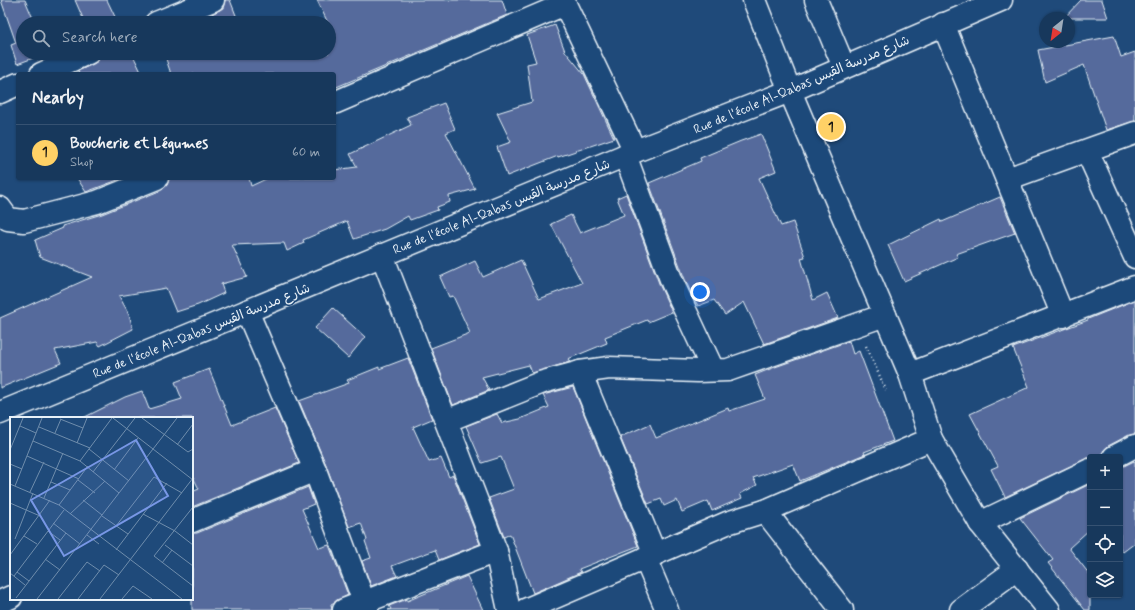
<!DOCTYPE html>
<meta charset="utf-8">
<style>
:root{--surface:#17385c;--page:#203f62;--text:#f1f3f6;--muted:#9eacbb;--line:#365272;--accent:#ffd166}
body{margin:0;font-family:Mynerve,"Playpen Sans Arabic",sans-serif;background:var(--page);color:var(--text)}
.controls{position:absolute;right:12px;bottom:12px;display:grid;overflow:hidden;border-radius:4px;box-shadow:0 1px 3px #0004}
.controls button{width:36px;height:36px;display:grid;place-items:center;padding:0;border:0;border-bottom:1px solid var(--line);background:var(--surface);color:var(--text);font:20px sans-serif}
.compass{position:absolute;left:1039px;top:12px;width:36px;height:36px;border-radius:50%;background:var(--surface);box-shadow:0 1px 3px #0004;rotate:210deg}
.you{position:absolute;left:700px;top:292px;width:14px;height:14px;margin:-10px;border:3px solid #fff;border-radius:50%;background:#1a73e8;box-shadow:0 0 0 6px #1a73e833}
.badge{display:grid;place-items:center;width:26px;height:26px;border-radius:50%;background:var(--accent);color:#111;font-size:13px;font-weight:700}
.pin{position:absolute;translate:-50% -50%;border:2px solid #fff;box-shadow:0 1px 4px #0006}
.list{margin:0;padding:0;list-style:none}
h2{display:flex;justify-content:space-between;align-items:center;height:52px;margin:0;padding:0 16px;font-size:17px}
h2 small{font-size:13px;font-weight:400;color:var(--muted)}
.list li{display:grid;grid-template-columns:26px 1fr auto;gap:12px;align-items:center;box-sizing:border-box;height:56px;padding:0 16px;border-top:1px solid var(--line)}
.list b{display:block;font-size:15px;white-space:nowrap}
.list p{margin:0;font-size:13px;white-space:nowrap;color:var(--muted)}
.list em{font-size:13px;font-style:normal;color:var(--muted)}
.icon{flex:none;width:22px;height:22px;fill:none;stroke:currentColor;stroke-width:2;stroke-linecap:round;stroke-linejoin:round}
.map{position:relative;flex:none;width:1135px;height:610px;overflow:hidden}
.search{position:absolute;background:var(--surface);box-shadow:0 1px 3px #0004;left:16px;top:16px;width:320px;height:44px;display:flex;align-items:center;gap:10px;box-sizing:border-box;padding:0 14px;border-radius:22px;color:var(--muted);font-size:15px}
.panel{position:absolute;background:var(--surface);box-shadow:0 1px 3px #0004;left:16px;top:72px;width:320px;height:108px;border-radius:4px}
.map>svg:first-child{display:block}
</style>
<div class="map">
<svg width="1135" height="610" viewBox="0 0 1135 610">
<rect width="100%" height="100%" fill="#1f4a7a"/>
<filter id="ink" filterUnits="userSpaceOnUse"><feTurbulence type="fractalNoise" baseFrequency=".025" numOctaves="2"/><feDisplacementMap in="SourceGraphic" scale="8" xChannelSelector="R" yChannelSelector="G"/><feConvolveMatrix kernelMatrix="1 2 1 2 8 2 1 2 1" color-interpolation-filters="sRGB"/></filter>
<g filter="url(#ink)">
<g fill="#556b9c" stroke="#e8f1f8">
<polygon points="1,0 25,0 35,23 23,23 23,53 47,53 17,64 11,45 16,43"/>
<polygon points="75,0 107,0 117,21 113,23 85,23"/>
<polygon points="225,0 230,0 239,23 216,23 212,14 223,8"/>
<polygon points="317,0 502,0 507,15 334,88 334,74 171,74 164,53 329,53 329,23 328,23"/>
<polygon points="1081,0 1102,0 1108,18 1064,18"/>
<polygon points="555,25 565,51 584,74 614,138 558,157 558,156 507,176 497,147 511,142 497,113 532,102 527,64 536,62 527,35"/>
<polygon points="1114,36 1121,57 1135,52 1135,121 1106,130 1084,65 1045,82 1038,50"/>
<polygon points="100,53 132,53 142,74 79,74 78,71 93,64 98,61"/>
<polygon points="444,103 455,129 446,133 475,189 449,196 450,202 437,207 438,210 410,220 408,216 385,229 354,239 347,221 303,240 304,243 287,251 284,243 232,245 247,277 221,284 224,293 198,305 176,312 166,288 119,296 129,314 133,329 100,346 97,342 55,350 61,363 0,388 0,318 92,277 40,257 35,240 63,228 62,226 102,214 162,190 167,185 169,178 249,178 251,186 268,178 334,178 334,170 357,167 350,154 411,125 407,117"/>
<polygon points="761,134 776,171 759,178 781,226 793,222 805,257 801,258 813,300 827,293 838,318 764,344 744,302 725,315 714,300 698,306 696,302 695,302 684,277 649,183 701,161 700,158 741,141"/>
<polygon points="77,178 123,178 86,192"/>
<polygon points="626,194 660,286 672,312 648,322 647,320 605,337 607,343 568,359 570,362 532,373 529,365 482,377 489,390 453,405 431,348 470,333 453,296 449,297 440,277 475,261 483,277 521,260 539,299 582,283 551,224 571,215 580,233 624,215 617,198"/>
<polygon points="1000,197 1015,233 956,254 958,257 904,281 888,245 941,219 942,222"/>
<polygon points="1135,300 1135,434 1129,435 1108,446 1103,451 1102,457 1090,457 1085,459 1005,497 991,469 998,466 970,414 1029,387 1013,348 1088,320 1088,319"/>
<polygon points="333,308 365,337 348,358 315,328"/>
<polygon points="849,341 853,354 859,351 893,441 864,452 865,454 800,481 793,464 753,478 757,485 740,494 742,498 712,511 708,501 682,512 677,500 664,506 661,499 648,504 620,437 650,424 656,438 728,408 729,411 765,399 755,375 775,367"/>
<polygon points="408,358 432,419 413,427 429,462 441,458 449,477 453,475 480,544 439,560 435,550 392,566 397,576 371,586 362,561 371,558 365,541 367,540 361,523 349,527 326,465 299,401 349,383 347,380 379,367 379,369"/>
<polygon points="209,369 232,425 275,408 299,463 192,507 192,492 199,489 192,475 192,418 83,418 125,397 142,391 149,409 182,399 175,382"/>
<polygon points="573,387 638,546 579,569 581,572 533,593 510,534 504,537 489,498 514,489 501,457 482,463 466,426 497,414 502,423 520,419 549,407 543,395"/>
<polygon points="1134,461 1135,462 1135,543 1123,552 1120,547 1120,468"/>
<polygon points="1090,484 1090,529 1069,548 1090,575 1090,610 1085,610 1048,563 1053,560 1020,518"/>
<polygon points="308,487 314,504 302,509 319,548 329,545 348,595 331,604 332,610 192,610 192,533 197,533"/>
<polygon points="467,576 483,610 388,610 391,609 389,606 407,599 407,601"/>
</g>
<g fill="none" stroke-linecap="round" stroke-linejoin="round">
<defs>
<g id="minor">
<polyline points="563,0 635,151"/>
<polyline points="754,0 790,91 910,374 931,439 980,523 1049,610"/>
<polyline points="816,0 844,67"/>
<polyline points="156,23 213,0"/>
<polyline points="943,24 1063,316"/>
<polyline points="41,74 88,53"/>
<polyline points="0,92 18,84"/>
<polyline points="334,103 565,4"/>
<polyline points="1087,151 1135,257"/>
<polyline points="625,155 672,282 713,370"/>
<polyline points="1007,179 1135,133"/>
<polyline points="0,208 8,219 24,221 97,202 157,178"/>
<polyline points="382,255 496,551 509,610"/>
<polyline points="247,311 315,470 367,610"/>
<polyline points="580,372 655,554"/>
<polyline points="910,374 1135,287"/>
<polyline points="0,413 638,150 790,91 1001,0"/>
<polyline points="446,421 543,382 580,372 609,368 698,371 728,370 885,315"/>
<polyline points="1114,457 1135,446"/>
<polyline points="765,511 842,610"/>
<polyline points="192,521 315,470"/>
<polyline points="980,523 1090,470"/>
<polyline points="645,558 667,610"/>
<polyline points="0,602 11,597"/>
<polyline points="344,610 496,551"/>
<polyline points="525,610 727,523 765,511 931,439"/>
<polyline points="961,610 1017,569"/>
</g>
</defs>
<use href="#minor" stroke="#e8f1f8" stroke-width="25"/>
<polyline stroke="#e8f1f8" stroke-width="2.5" stroke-dasharray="1 3" stroke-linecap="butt" points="866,346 886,390"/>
<use href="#minor" stroke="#1f4a7a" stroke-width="22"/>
</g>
</g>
<g text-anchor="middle" stroke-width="3" stroke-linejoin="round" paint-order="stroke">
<g font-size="13" fill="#e8f1f8" stroke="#1f4a7a">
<text transform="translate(801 84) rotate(-23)" y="5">Rue de l'école Al-Qabas شارع مدرسة القبس</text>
<text transform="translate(501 206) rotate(-22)" y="5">Rue de l'école Al-Qabas شارع مدرسة القبس</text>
<text transform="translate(201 330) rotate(-22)" y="5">Rue de l'école Al-Qabas شارع مدرسة القبس</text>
</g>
</g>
<g transform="translate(10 417)">
<rect width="183" height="183" fill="#1f4a7a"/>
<path fill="none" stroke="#6f8dac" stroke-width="1" d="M 103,1 L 183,63M 132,1 L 178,35 L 183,32M 50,2 L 73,11M 10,9 L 26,16M 29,10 L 80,31M 45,16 L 51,2M 23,24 L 70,44 L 109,76M 67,26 L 77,1M 167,28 L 183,7M 79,32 L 119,64M 0,33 L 13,1M 17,39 L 69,62M 70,44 L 102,1M 0,47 L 12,52M 104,53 L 128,21M 83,55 L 125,1M 68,63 L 85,76M 41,65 L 60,73M 0,67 L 49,88 L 172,182M 5,69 L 32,1M 20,75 L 34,45M 34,81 L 53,36M 73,83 L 92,98M 0,86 L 30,99M 49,88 L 78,49M 183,90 L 144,139 L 183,169M 60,97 L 95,64M 133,97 L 165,114 L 183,128M 92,99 L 118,117M 43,106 L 70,127M 106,109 L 144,60 L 172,76M 38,114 L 50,123M 77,118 L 89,127M 14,119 L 27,127M 5,122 L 23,76M 155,128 L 183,149M 106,133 L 157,66M 0,138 L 40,83M 35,142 L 50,153M 152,146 L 162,133M 7,155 L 19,164M 0,156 L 15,168M 4,159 L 54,93M 6,181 L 56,116M 27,182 L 167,1M 48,182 L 77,145 L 90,154M 68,182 L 94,148 L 109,158M 90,182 L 183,61M 112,182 L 123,169 L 142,182"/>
<path fill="#7897e6" fill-opacity="0.15" stroke="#7897e6" stroke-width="2" d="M 126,23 L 158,79 L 54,139 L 21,83 Z"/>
<rect width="183" height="183" fill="none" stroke="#e8f1f8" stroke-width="2"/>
</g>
</svg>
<div class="controls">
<button>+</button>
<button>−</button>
<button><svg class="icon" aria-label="locate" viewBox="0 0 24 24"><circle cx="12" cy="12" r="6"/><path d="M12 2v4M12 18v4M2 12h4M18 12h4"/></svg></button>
<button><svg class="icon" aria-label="layers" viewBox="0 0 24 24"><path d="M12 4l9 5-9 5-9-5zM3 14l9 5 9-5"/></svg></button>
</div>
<svg class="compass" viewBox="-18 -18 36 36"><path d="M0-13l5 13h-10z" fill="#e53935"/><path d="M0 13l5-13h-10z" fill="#9eacbb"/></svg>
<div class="you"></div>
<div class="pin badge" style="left:831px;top:127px">1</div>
<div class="search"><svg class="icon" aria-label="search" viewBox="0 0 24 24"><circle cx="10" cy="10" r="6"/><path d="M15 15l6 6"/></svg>Search here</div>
<section class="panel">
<h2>Nearby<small></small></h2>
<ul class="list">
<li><span class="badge">1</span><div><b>Boucherie et Légumes</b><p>Shop</p></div><em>60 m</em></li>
</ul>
</section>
</div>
